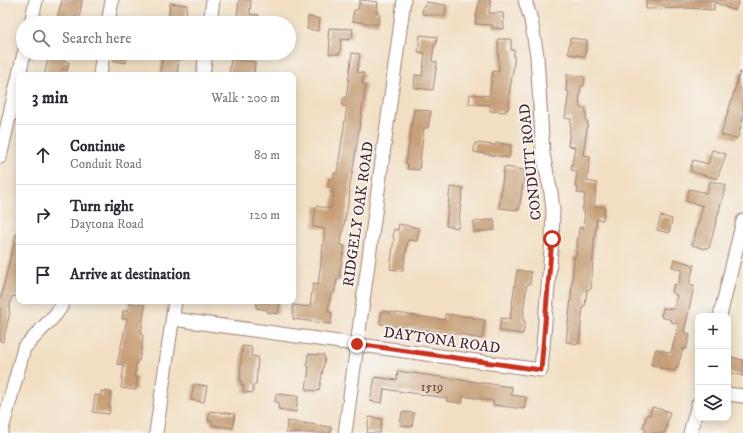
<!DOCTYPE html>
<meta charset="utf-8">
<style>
:root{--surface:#fff;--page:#f2f2f3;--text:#2b2b33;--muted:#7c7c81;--line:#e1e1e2}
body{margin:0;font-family:"IM FELL DW Pica",serif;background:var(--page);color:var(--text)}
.controls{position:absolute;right:12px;bottom:12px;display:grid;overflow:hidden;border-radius:8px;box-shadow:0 2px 10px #0003}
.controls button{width:36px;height:36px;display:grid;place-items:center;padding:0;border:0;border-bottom:1px solid var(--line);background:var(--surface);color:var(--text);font:20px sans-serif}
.stop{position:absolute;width:12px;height:12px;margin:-9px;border:3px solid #c8321e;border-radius:50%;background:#fff}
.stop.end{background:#c8321e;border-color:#fff;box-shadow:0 1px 4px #0008}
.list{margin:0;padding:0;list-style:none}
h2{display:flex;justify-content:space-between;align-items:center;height:52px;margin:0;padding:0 16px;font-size:17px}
h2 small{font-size:13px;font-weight:400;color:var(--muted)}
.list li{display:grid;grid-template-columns:26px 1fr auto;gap:12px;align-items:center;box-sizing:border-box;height:60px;padding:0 16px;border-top:1px solid var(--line)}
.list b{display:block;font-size:15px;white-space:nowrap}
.list p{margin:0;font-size:13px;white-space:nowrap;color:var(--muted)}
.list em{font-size:13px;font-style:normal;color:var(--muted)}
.icon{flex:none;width:22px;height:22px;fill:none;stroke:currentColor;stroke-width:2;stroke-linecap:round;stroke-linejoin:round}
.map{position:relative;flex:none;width:743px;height:433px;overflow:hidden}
.search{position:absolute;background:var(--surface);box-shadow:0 2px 10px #0003;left:16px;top:16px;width:280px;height:44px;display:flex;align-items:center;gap:10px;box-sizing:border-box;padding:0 14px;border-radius:22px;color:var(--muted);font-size:15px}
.panel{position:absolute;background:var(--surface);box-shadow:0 2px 10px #0003;left:16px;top:72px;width:280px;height:232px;border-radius:8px}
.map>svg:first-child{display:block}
</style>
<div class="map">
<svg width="743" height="433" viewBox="0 0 743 433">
<rect width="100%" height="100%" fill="#f6f6f2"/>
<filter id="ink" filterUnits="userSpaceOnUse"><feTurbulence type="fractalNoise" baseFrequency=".025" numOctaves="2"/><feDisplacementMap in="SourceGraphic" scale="8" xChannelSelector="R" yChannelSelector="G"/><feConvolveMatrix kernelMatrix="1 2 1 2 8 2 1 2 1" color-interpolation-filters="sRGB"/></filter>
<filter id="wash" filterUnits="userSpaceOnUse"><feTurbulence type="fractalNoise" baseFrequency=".012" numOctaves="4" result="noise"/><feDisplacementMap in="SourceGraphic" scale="16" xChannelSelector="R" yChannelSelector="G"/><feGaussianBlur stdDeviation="0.9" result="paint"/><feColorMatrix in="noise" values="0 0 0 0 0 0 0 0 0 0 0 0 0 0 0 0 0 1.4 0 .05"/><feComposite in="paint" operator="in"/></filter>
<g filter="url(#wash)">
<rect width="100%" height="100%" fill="#f2dfc3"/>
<g id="blocks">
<g fill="#c7a078">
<polygon points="62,0 82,0 79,22 72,20 72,22 57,18"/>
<polygon points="239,0 251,0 250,14 259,15 258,23 236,23"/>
<polygon points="360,0 378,2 376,13 380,13 378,25 352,21 354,10 358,10"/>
<polygon points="479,0 491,0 489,13 503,13 504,29 492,28 492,25 475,24"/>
<polygon points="646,0 739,0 735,11 714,2 714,10 688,8 646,9"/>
<polygon points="426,2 446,5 445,16 422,14 423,6 426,6"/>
<polygon points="170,3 187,5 185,23 168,23"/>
<polygon points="308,17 320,19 318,31 307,29"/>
<polygon points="329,28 353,29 352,38 349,37 349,40 341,39 340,54 329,54 330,39 328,39"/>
<polygon points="420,35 437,37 436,45 434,45 432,62 437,62 433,90 414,88 415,75 422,76 425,53 418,52"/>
<polygon points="570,38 587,40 585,56 568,54"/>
<polygon points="498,39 511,39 511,50 514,50 514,63 510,89 508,110 506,109 506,112 490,111 490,105 469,104 470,94 489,96 493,71 499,72"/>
<polygon points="50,53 66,53 64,61 69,62 67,71 62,69 61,75 44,75"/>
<polygon points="115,53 127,53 126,63 114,61"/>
<polygon points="352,53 360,54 357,72 364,73 362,84 366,84 354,163 349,190 350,190 349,198 341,240 341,245 345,246 340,271 340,280 337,279 334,294 331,293 328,312 332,313 331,324 293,319 293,305 310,307 313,284 318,285 325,229 313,227 316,206 331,209 334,193 332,193 333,188 328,187 329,178 333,179 334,173 337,173 347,107 342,106 343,98 346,98"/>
<polygon points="164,57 179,60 177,75 160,72 162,59 163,59"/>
<polygon points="231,59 255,62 254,73 248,73 248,75 229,74"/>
<polygon points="740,72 743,72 743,119 738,137 737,137 736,139 721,135"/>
<polygon points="567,74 585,77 584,86 581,86 579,103 580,103 580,108 586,109 586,121 588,122 583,155 590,156 587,181 597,183 594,206 605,207 603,220 597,219 594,243 591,289 587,290 585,306 583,306 579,344 566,342 571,298 574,256 576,256 579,228 583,228 585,212 582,212 585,194 577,193 578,187 575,187 577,171 571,170 575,147 568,146 571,119 565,118 569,91 566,91"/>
<polygon points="414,109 431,111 428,128 424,128 419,170 407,169 408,164 406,164"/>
<polygon points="475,143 496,145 496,143 511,145 509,158 474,152"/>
<polygon points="712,150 726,154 717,179 690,171 693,160 708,164"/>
<polygon points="504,167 525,170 519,210 499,208"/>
<polygon points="710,181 726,185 709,248 705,247 705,249 692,245 703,206 686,201 689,189 707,193"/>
<polygon points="450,187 463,188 458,228 446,226"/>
<polygon points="661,216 672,219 669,233 657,230"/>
<polygon points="494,219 495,230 474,232 473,222"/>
<polygon points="399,224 419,228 417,241 408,240 403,271 390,269 394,238 393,237 394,229 398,230"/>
<polygon points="16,234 19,235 19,297 12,296 9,311 10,312 3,342 0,341 0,301"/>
<polygon points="674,259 694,265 689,285 694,286 684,332 690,334 686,349 683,348 678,366 677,366 675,371 659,368 660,367 651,365 656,349 671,353 679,324 671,322 672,320 661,317 663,308 674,309 677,295 672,293 674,284 678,285 682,270 672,267"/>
<polygon points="517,270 531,272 530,284 527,284 523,312 524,312 523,321 525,321 523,334 499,331 501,318 510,319"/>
<polygon points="257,301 280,302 278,314 267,312 268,310 256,308"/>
<polygon points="129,303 145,305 141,334 143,335 142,347 139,361 137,361 134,377 138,377 136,390 121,388 124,365 117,364 127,319 122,319 123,311 128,311"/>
<polygon points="382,311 445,320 445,314 473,317 472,318 485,320 482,339 466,336 466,335 380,324"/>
<polygon points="242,346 252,347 251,356 258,357 256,385 253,385 253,393 243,392 244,385 241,385 241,380 240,380"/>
<polygon points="308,354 324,355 324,358 325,358 319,391 306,390 309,367 307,366"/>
<polygon points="732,357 743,360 743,376 728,372"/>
<polygon points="398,371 512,387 511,395 526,397 524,409 493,405 493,401 463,396 462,403 446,401 447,398 384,389 382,403 370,401 375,377 397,380"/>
<polygon points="194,384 207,386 204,402 191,400"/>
<polygon points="101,391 111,392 109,414 93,412 95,395 101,396"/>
<polygon points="276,394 298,396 296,412 278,409 279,402 275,402"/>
<polygon points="652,407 670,412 665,433 645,433 646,429 643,428 647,414 650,415"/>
<polygon points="210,411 235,414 233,428 211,425 212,421 208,421"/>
<polygon points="402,412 414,413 412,427 400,425"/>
<polygon points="369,417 382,419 380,433 367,433"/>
<polygon points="287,421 331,427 331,433 286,433"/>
</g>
</g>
</g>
<g filter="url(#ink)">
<use href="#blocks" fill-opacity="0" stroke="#9e7f77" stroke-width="1"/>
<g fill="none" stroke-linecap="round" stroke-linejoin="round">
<defs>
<g id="minor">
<polyline points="31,23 36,0"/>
<polyline points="108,23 112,0"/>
<polyline points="210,23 213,0"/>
<polyline points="100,75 103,53"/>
<polyline points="203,75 206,53"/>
<polyline points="0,157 24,53"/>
<polyline points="720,316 743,221"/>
<polyline points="173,319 541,370 552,239 553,210 551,193 543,154 537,56 531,20 525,0"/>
<polyline points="728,394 743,396"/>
<polyline points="1,433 24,348 55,315 61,307 62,301"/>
<polyline points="156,433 175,301"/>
<polyline points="345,433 404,0"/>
<polyline points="690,433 698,404"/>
</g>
</defs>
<use href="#minor" stroke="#9e7f77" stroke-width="15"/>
<use href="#minor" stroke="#fff" stroke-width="13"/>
</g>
</g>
<g fill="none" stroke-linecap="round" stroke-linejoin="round" filter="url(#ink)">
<polyline stroke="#c8321e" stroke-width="5" points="357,344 541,370 552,239"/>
</g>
<g text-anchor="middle" stroke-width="3.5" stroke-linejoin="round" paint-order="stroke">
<g font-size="13" fill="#693f3e">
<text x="432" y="391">1519</text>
</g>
<g font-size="15" fill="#4a1f2b" stroke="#f6f6f2">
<text transform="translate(530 162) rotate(-96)" y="5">CONDUIT ROAD</text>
<text transform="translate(358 214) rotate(-82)" y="5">RIDGELY OAK ROAD</text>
<text transform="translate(442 340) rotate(8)" y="5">DAYTONA ROAD</text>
</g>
</g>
</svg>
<div class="controls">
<button>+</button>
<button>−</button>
<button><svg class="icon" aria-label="layers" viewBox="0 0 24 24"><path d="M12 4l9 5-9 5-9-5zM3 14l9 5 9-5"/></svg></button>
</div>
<div class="stop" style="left:552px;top:239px"></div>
<div class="stop end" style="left:357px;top:344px"></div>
<div class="search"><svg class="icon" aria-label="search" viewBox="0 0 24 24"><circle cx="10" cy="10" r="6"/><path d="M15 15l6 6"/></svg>Search here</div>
<section class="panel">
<h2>3 min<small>Walk · 200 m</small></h2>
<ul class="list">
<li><svg class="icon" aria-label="ahead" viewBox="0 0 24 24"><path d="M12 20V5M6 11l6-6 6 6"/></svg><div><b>Continue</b><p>Conduit Road</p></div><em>80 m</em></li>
<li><svg class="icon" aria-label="right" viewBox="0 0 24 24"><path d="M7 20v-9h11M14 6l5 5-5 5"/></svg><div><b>Turn right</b><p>Daytona Road</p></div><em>120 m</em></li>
<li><svg class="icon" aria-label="arrive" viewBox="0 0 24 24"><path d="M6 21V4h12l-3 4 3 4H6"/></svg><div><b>Arrive at destination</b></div></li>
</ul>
</section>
</div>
